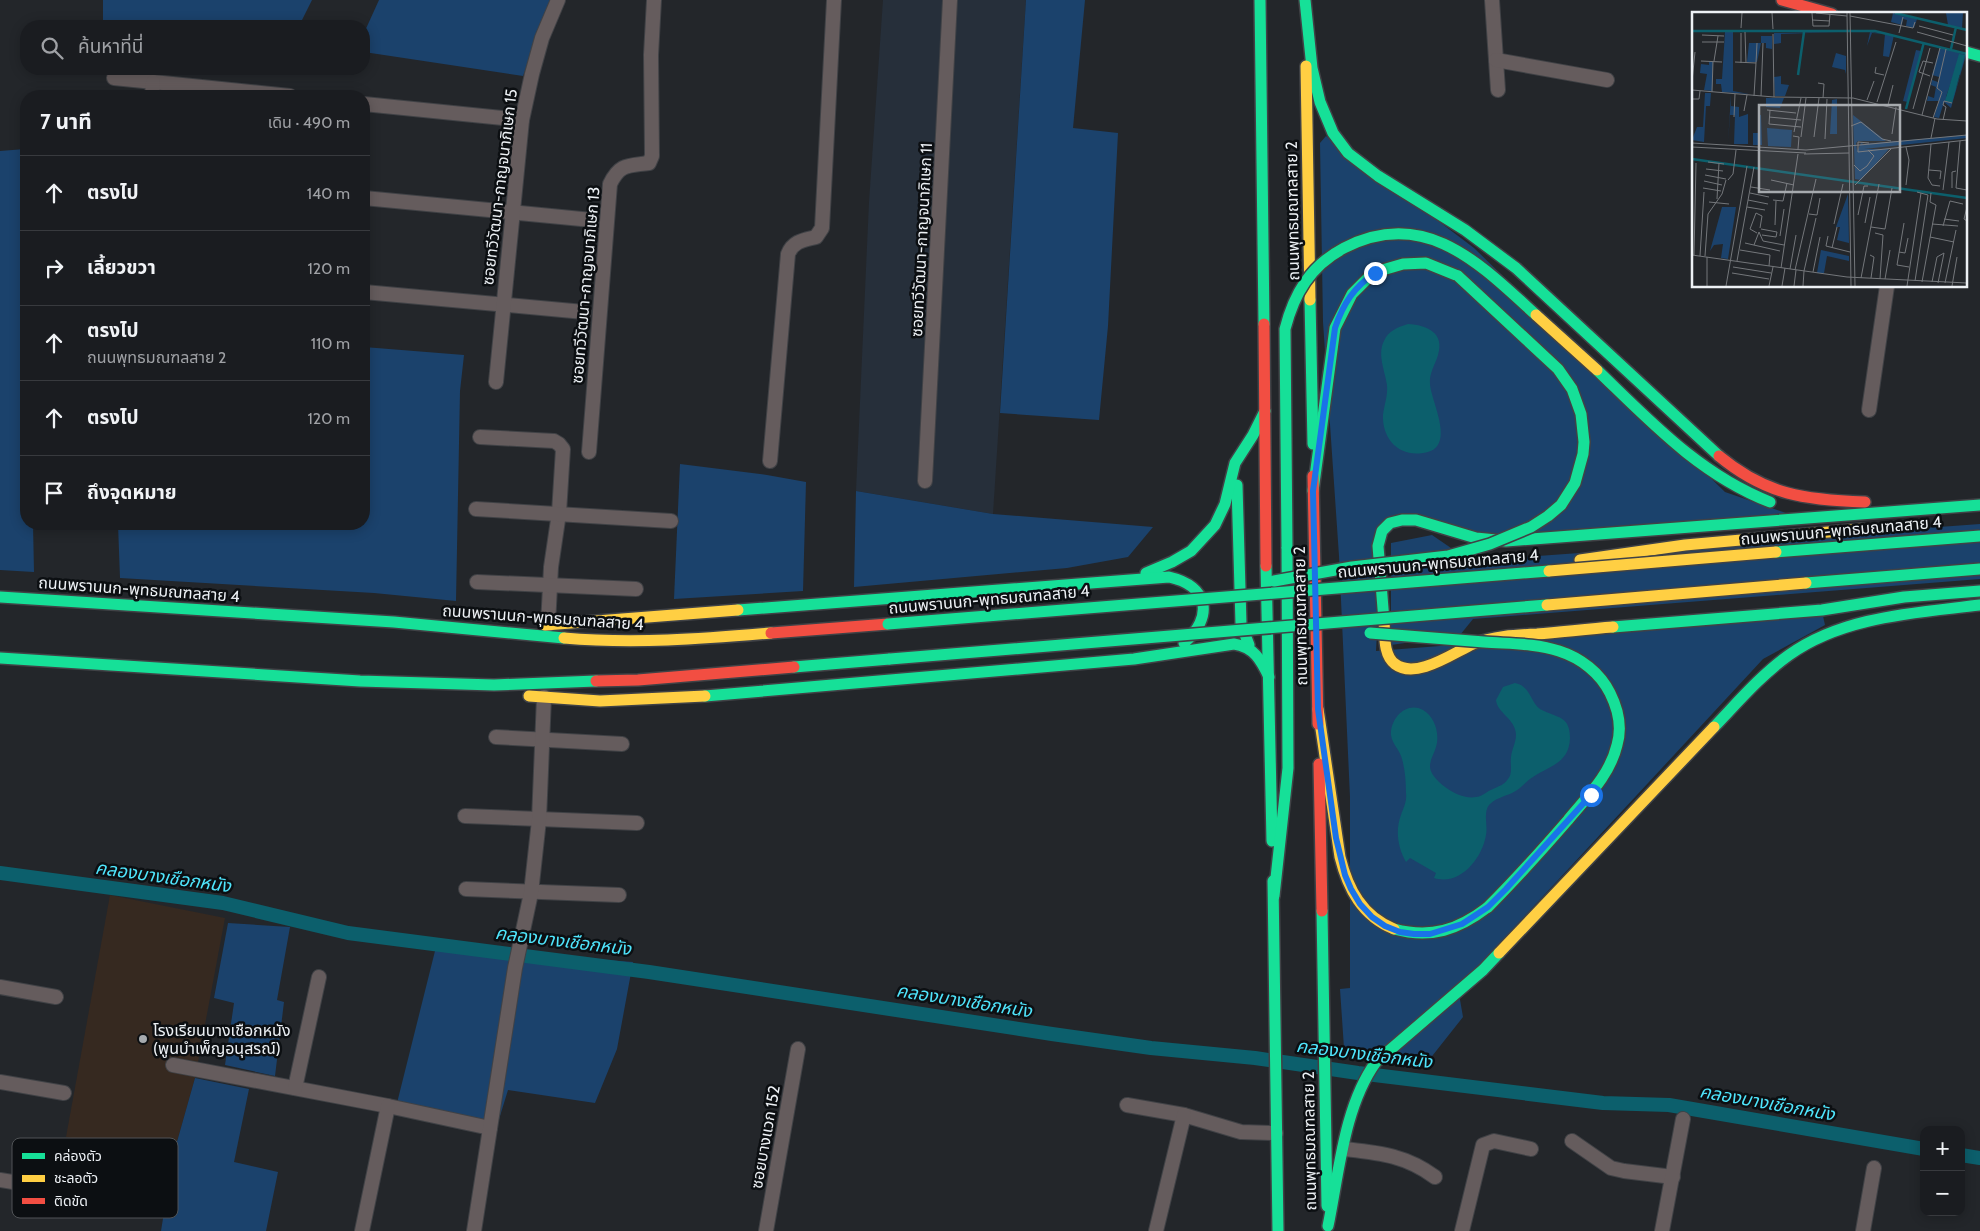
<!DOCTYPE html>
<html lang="th">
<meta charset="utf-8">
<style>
:root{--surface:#1a1c20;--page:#27292d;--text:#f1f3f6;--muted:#9fa1a5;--line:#383a3e}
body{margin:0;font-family:Cabin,"Noto Sans Thai",sans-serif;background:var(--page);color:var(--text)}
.controls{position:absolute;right:15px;bottom:15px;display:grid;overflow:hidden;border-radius:10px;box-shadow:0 2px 12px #0003}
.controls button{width:45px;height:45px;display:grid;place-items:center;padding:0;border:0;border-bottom:1px solid var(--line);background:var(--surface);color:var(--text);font:25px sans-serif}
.stop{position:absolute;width:15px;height:15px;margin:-11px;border:4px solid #1a73e8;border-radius:50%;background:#fff}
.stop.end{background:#1a73e8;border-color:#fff;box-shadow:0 1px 5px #0008}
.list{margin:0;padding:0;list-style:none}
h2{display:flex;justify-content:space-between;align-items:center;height:65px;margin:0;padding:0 20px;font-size:21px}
h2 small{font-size:16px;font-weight:400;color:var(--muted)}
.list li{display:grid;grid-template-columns:32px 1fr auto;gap:15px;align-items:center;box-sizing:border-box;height:75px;padding:0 20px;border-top:1px solid var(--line)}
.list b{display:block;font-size:19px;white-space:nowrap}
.list p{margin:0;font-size:16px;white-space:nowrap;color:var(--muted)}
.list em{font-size:16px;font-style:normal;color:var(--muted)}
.icon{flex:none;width:28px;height:28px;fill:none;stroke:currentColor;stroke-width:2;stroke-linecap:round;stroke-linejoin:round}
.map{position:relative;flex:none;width:1980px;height:1231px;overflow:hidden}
.search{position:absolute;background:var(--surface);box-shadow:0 2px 12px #0003;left:20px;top:20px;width:350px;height:55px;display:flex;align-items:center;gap:12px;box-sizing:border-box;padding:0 18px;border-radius:20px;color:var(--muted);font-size:19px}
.panel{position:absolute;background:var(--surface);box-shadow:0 2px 12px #0003;left:20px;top:90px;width:350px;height:440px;border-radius:20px}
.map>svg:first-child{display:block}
</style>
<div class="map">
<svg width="1980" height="1231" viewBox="0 0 1980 1231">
<rect width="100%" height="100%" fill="#23262a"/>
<polygon fill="#262f3a" points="883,0 1026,0 993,514 856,491 869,202"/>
<polygon fill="#362920" points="110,895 225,918 195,1078 173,1156 66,1137"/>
<g fill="#1b426c">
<polygon points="103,0 312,0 299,26 103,26"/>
<polygon points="379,0 551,0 523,76 364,52 364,33"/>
<polygon points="1026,0 1085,0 1073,128 1118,133 1108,326 1099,420 1000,413"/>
<polygon points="1326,136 1474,248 1725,492 1786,513 1519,538 1383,520 1376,651 1823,616 1825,625 1763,659 1458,988 1463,1017 1429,1060 1344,1048 1340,989 1350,988 1350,797 1339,556 1323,322 1320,143"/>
<polygon points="25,149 26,524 33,524 34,572 0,570 0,151"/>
<polygon points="364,347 464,355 460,391 456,601 374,593 120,578 118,524 364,524"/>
<polygon points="680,464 767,475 806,482 803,591 674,599"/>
<polygon points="856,491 993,514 1153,527 1128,557 1067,568 854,587"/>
<polygon points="1980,524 1980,579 1473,619 1460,635 1391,645 1391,543 1432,535 1470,561"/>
<polygon points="228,923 290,927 277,1000 284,1002 275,1076 225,1065 234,1003 214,998"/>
<polygon points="436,947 633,962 617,1049 595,1103 508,1090 496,1129 397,1103"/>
<polygon points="195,1078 249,1089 234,1162 278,1172 266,1231 161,1231 173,1156"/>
</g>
<g fill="#0c5f6c">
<path d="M 1408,324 C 1427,325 1445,333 1438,355 C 1435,365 1429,373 1430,384 C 1431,402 1458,449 1423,453 C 1399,457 1382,439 1383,415 C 1384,405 1388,396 1387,385 C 1385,371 1377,354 1384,341 C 1388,331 1398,327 1408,324 Z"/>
<path d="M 1515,683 C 1532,686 1530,706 1544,711 C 1559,718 1570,717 1570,738 C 1569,763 1551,765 1533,777 C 1526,781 1521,789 1512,793 C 1505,796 1494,799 1489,805 C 1483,813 1488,826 1486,835 C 1482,859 1460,886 1434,878 L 1436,873 L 1410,858 L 1406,862 C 1398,848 1395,831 1401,815 C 1404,807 1407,801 1406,793 C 1406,782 1405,769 1402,759 C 1400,750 1392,744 1391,735 C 1390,718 1407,701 1423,710 C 1435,717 1440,734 1436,747 C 1433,757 1426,765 1433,775 C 1441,787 1462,800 1476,797 C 1482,797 1487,791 1493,789 C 1499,786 1504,785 1508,779 C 1513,773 1510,764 1511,757 C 1512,749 1516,742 1516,735 C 1516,719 1497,713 1496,700 L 1503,687 Z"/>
</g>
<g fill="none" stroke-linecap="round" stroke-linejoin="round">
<g stroke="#0c5f6c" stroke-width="14">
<polyline points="0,873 223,903 348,933 649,972 1052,1034 1151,1048 1255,1058 1358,1073 1603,1103 1669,1105 1924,1149"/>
<polyline points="1961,1155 1980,1158"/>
</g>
<defs>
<g id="street">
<polyline points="1492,0 1498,90"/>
<polyline points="1496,60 1607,80"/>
<polyline points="114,78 290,96"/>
<polyline points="152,96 153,82"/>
<polyline points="364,104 522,120"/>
<polyline points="364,198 592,220"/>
<polyline points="364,292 584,312"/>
<polyline points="496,382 522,120 532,74 542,38 558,0"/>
<polyline points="1869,410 1887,286"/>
<polyline points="480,437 554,441 559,444 563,449 559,513 551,567 548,625"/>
<path d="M 589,452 L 610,184 C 620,163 629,166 649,163 L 652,156 L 651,55 L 654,0"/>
<path d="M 770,461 L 788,254 C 793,241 804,240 816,237 L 822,228 L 834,0"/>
<polyline points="925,481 950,0"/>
<polyline points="476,509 671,521"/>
<polyline points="477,582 636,589"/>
<polyline points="496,737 622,744"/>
<polyline points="465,816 637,823"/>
<polyline points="466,889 619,895"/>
<polyline points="0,987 56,997"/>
<polyline points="173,1065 388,1106 490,1128"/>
<polyline points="0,1082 64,1093"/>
<polyline points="295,1088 319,977"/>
<polyline points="1127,1105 1184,1115 1241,1132 1276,1133"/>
<polyline points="1572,1141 1611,1168 1624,1171 1673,1177"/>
<path d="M 1344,1149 C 1379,1153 1405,1155 1435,1177"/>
<polyline points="0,1180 152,1205"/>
<polyline points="362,1231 388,1106"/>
<polyline points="474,1231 515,968 531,893 539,820 544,697"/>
<polyline points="766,1231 798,1049"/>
<polyline points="1156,1231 1184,1115"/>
<polyline points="1462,1231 1483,1145 1494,1141 1531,1149"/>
<polyline points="1662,1231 1683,1119"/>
<polyline points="1863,1231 1874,1168"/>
</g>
<g id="fast">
<polyline points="1260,0 1264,324"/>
<polyline points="1305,0 1312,68 1320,102 1333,133 1348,153 1378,176 1465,230 1516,268 1719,456"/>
<polyline points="1966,52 1980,56"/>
<polyline points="1310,300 1313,444"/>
<path d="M 1597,370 C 1651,422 1699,474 1770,502"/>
<polyline points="1237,485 1241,624 1249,645"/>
<polyline points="1313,491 1335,328 1352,294 1369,277 1379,271 1403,264 1426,263 1458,276"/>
<polyline points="1266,566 1272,841"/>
<polyline points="1146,573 1172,562 1191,551 1215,525 1225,504 1235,463 1253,435 1265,411"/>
<polyline points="0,597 394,622 564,638"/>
<path d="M 738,610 L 1169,577 C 1209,586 1214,617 1184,643"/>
<polyline points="1384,621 1378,546 1382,531 1390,523 1402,520 1416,520 1476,538 1506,541 1980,505"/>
<polyline points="1613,627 1822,610 1904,597 1980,591"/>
<polyline points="0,658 360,681 494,685 596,681"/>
<polyline points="794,667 890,659"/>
<path d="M 705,696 L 1134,659 L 1234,644 C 1254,647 1261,660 1269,677"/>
<path d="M 1714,727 C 1738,702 1761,675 1789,655 C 1843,616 1916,613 1980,605"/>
<polyline points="1273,881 1278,1231"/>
<polyline points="1274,896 1288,768 1287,547"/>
<polyline points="1322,911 1327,1206"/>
<path d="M 1394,929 C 1431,939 1458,930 1488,907"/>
<path d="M 1328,1226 C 1339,1173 1344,1106 1376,1062 L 1483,970 L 1499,953"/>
</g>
<g id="slow">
<polyline points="1306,66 1310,300"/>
<polyline points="1580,560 1685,545 1862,529"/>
<path d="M 1384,621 C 1385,635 1383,655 1395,664 C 1416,680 1453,653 1473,644 C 1493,636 1515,635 1537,634 C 1562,632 1587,629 1613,627"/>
<polyline points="545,625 738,610"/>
<path d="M 564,638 C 633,644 702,639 771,633"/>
<polyline points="529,696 600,701 705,696"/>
<path d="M 1318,709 L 1340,857 C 1348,889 1362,916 1394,929"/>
<polyline points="1499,953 1714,727"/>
</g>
<g id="jam">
<polyline points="1782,0 1832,14"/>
<polyline points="1264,324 1266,566"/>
<path d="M 1719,456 C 1766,495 1805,500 1865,502"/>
<polyline points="1313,476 1318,724"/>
<polyline points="771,633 888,624"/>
<polyline points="596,681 638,680 794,667"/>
<polyline points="1319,764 1322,911"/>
</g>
</defs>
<use href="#street" stroke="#404246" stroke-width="16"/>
<use href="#fast" stroke="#404246" stroke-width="14"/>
<use href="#slow" stroke="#404246" stroke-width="14"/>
<use href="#jam" stroke="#404246" stroke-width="14"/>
<use href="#street" stroke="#655c5d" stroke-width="14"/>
<use href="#fast" stroke="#16e098" stroke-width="11"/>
<use href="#slow" stroke="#ffcf43" stroke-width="11"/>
<use href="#jam" stroke="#f24e42" stroke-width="11"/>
<defs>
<g id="fast-bridge">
<path d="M 1287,547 L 1285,329 C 1294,294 1310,266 1344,248 C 1425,206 1480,264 1536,315"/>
<polyline points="1776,552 1980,536"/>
<polyline points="1274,581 1352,567 1448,556 1490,544 1531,527 1548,516 1561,505 1575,483 1583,454 1584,442 1581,414 1572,389 1558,369 1458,276"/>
<polyline points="1806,583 1980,569"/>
<polyline points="888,624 1549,571"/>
<path d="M 1370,633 C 1408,636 1446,639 1484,642 C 1509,644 1535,643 1559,651 C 1581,658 1600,673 1610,693 C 1618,709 1622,728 1617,745 C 1610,775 1587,797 1568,820 C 1542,850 1516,879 1488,907"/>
<polyline points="890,659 1547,605"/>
</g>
<g id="slow-bridge">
<polyline points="1536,315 1597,370"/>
<polyline points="1549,571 1776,552"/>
<polyline points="1547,605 1806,583"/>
</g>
</defs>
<use href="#fast-bridge" stroke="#404246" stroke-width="14" stroke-linecap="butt"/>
<use href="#slow-bridge" stroke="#404246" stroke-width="14" stroke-linecap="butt"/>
<use href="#fast-bridge" stroke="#16e098" stroke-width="11"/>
<use href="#slow-bridge" stroke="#ffcf43" stroke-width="11"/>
</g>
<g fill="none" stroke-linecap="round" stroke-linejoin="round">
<path stroke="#1a73e8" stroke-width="6" d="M 1375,273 C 1354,287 1343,304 1335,328 L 1313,491 L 1318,709 L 1336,838 L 1345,875 L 1351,889 L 1360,904 L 1372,917 L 1385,926 L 1400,932 L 1414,934 L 1430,934 L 1462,924 L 1488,907 L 1506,889 L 1591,795"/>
</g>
<circle fill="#a6aaae" stroke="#0c0f12" stroke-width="2" cx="143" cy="1039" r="5"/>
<g text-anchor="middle" stroke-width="5" stroke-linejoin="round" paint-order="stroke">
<g font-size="16" fill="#edf1f5" stroke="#0c0f12">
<text transform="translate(499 187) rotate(-83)" y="6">ซอยทวีวัฒนา-กาญจนาภิเษก 15</text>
<text transform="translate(1292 211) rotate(-91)" y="6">ถนนพุทธมณฑลสาย 2</text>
<text transform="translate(921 240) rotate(-87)" y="6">ซอยทวีวัฒนา-กาญจนาภิเษก 11</text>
<text transform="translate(585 285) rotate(-85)" y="6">ซอยทวีวัฒนา-กาญจนาภิเษก 13</text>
<text transform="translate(1841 530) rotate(-5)" y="6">ถนนพรานนก-พุทธมณฑลสาย 4</text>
<text transform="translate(1438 563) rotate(-5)" y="6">ถนนพรานนก-พุทธมณฑลสาย 4</text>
<text transform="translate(139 589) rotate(4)" y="6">ถนนพรานนก-พุทธมณฑลสาย 4</text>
<text transform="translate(989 599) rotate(-5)" y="6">ถนนพรานนก-พุทธมณฑลสาย 4</text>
<text transform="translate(1300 616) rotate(-91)" y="6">ถนนพุทธมณฑลสาย 2</text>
<text transform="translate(543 617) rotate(4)" y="6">ถนนพรานนก-พุทธมณฑลสาย 4</text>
<text transform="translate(765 1137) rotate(-80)" y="6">ซอยบางแวก 152</text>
<text transform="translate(1309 1141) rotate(-91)" y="6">ถนนพุทธมณฑลสาย 2</text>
</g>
<g font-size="16" fill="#edf1f5" stroke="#0c0f12" text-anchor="start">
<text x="153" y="1036">โรงเรียนบางเชือกหนัง<tspan x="153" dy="18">(พูนบำเพ็ญอนุสรณ์)</tspan></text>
</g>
<g font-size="18" font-style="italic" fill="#4fe5fc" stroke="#0c0f12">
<text transform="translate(163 877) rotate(8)" y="6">คลองบางเชือกหนัง</text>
<text transform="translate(563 941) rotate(7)" y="6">คลองบางเชือกหนัง</text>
<text transform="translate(964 1001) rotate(9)" y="6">คลองบางเชือกหนัง</text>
<text transform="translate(1364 1054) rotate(7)" y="6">คลองบางเชือกหนัง</text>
<text transform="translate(1767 1103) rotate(10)" y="6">คลองบางเชือกหนัง</text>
</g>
</g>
<g transform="translate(1692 12)">
<rect width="275" height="275" fill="#23262a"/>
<path d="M 201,1 L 225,7 L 222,16 L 214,14 L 215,8 L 211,7 L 210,13 L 199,10 ZM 254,1 L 271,1 L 270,16 L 256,13 ZM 33,20 L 41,20 L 41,79 L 57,82 L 30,80 L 29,72 L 24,72 L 24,67 L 30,67 ZM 147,20 L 89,22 L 89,31 L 82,32 L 82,21 ZM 178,20 L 202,23 L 197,45 L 191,44 L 193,22 L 180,21 L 175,34 ZM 69,24 L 80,24 L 80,37 L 74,36 L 74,31 L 69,31 L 65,50 L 55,50 L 57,31 L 69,31 ZM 248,35 L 274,43 L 259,96 L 252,90 L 247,106 L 242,105 L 247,89 L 235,89 L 236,84 L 242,86 L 244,75 L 239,73 L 240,68 L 246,70 L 247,65 L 240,63 ZM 262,61 L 268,63 L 264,76 L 254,85 ZM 224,38 L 229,39 L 216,90 L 211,89 ZM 144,41 L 154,44 L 154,62 L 153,58 L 140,55 ZM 17,50 L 21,50 L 20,79 L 12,78 L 15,62 L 8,61 L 9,52 L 17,53 ZM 89,64 L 89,72 L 97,73 L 93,84 L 83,84 L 82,65 ZM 13,81 L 19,81 L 18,94 L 14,94 L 12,130 L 0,128 L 5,115 L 11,115 ZM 39,83 L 39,94 L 47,95 L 47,105 L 56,102 L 56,132 L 42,132 L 43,103 L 38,103 L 36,131 ZM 74,86 L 92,86 L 88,96 L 74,95 ZM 145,87 L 145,122 L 138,122 L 140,88 ZM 66,103 L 69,103 L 70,133 L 61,133 L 61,121 L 66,121 ZM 161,103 L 194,129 L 166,129 L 164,131 L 165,139 L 169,131 L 172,132 L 275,123 L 275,126 L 172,137 L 197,137 L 169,168 L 163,167 ZM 75,116 L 100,118 L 99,135 L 76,134 ZM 156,182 L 157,231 L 145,228 L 148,215 L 144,215 ZM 30,195 L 44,195 L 36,247 L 29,246 L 31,232 L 22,233 L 18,239 ZM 129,238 L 157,244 L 157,249 L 135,244 L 132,261 L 125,261 Z" fill="#1b426c" fill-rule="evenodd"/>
<path d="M 267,42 L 273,43 L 260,91 L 253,89 Z" fill="#0c5f6c"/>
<path fill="none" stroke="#0c5f6c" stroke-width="2.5" d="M 203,1 L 275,18M 0,19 L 183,19 L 275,42M 259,37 L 264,15M 106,63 L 112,20M 214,97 L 232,30M 0,147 L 275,186"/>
<path fill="none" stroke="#74777b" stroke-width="1" d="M 80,1 L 81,17M 120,1 L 121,14 L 137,14 L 138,2M 124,1 L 155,4M 155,1 L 159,274M 158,1 L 163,274M 158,4 L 221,16 L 223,10M 120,8 L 138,9M 227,14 L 261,23M 49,16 L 50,1M 53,20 L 54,51M 225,20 L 275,34M 49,21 L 49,51M 207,21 L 211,5M 81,22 L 82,85M 10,23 L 32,24M 10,30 L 32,30M 9,49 L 30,50M 22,49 L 26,24M 43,50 L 64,51 L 62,84M 64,51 L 65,31M 184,55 L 183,61 L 192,63M 238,64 L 227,60 L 231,49 L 241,51M 0,69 L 3,40M 126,71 L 132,72 L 131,86M 0,78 L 82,85 L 161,86 L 245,107 L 275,109M 20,80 L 21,49M 69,84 L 71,31M 0,87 L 7,87 L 8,79M 175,88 L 182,69M 185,90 L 204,30M 196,93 L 201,73M 221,97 L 238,36M 75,98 L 104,101M 78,98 L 77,112 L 109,115M 52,99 L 55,83M 230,103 L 248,36M 42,105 L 43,82M 77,105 L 109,108M 241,106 L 250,80 L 245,76 L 254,37M 251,108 L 254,95 L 251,93 L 252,89 L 260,91M 159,114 L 169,110 L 190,127 L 199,129M 102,120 L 109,86M 200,122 L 204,95M 101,124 L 107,125 L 106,137M 109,125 L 114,86M 122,125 L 127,86M 239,126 L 243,106M 133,127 L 135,87M 268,129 L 264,176 L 275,178M 0,131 L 114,138 L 275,123M 177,131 L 166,130 L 166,140 L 275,128M 239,132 L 236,166 L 240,173 L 248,174M 0,135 L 114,141M 112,142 L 157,141M 16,150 L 32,152M 162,153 L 168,159 L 175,154 L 182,144 L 176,138M 14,157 L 31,159M 237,158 L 249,159 L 248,167M 13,163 L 34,167M 36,168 L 41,162 L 44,138M 79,168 L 102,173M 12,169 L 30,173M 163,173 L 199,137M 214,173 L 217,148 L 214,135M 59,175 L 78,178M 11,176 L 29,179M 260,176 L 260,160 L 264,159M 251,178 L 257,130M 58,181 L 77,185M 25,187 L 27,151M 56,188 L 76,192M 81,188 L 91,189 L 95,171M 17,190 L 37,192M 55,195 L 73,198M 275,195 L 272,207 L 275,209M 117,202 L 125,203 L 128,186M 166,203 L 172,174 L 176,174M 252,207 L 267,209M 173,211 L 178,185M 212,211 L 205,253 L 217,255M 142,212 L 151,172M 240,212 L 266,214M 83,213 L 84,189M 251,214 L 258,189 L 271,192M 179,215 L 193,217 L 200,176M 69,217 L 85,220 L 84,225 L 70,223M 65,221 L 58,217 L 64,201 L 70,204 L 68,216M 183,221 L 191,223 L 188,267M 88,224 L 92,197M 136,224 L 134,234 L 158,240M 238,225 L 262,230M 53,231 L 88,239M 62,233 L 67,220 L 71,229 L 92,233M 140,236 L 145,215M 48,238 L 78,243 L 77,254M 207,240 L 213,241 L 216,226M 0,243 L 155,265 L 275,271M 2,243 L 4,151M 178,243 L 182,245 L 179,266M 8,244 L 12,180M 13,244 L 16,202 L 30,182 L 34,168M 45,249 L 62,155M 41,255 L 79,261M 89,256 L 106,142M 98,257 L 104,223M 103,258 L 124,167M 112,259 L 124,206M 121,260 L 128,225M 40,261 L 77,267M 169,266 L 187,172M 193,267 L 198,238M 223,269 L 236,183 L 225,180M 230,270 L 244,193 L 238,190 L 239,181M 240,270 L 245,245 L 252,241M 246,271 L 252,241M 253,271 L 264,218M 15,274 L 15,245M 34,274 L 55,154M 77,274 L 81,255M 90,274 L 93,256M 102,274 L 104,258M 111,274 L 112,259M 215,274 L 229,181M 260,274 L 265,245"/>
<path fill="#a6aaae" fill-opacity="0.15" stroke="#a6aaae" stroke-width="2.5" d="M 67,93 L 208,93 L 208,180 L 67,180 Z"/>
<rect width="275" height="275" fill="none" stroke="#edf1f5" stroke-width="2.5"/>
</g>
<rect x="12" y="1138" width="166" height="80" rx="8" fill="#0c0f12" stroke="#505356" stroke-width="1"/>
<rect x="22" y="1153" width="23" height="6" fill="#16e098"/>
<rect x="22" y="1175" width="23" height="7" fill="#ffcf43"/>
<rect x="22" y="1198" width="23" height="6" fill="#f24e42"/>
<g font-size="14" fill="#edf1f5">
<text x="54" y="1161">คล่องตัว</text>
<text x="54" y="1183">ชะลอตัว</text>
<text x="54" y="1206">ติดขัด</text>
</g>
</svg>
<div class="controls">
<button>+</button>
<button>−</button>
</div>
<div class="stop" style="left:1591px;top:795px"></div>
<div class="stop end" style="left:1375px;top:273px"></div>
<div class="search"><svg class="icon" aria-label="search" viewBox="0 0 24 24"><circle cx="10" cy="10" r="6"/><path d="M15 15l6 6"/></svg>ค้นหาที่นี่</div>
<section class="panel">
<h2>7 นาที<small>เดิน · 490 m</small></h2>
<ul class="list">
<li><svg class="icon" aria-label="ahead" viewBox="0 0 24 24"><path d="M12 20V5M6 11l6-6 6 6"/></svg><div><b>ตรงไป</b></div><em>140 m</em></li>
<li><svg class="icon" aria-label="right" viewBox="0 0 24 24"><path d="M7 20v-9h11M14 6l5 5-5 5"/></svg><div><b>เลี้ยวขวา</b></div><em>120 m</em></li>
<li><svg class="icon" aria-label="ahead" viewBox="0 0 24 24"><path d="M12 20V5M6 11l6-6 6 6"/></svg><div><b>ตรงไป</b><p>ถนนพุทธมณฑลสาย 2</p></div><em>110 m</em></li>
<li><svg class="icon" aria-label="ahead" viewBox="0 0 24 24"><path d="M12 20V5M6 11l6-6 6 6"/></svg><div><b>ตรงไป</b></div><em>120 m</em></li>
<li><svg class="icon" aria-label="arrive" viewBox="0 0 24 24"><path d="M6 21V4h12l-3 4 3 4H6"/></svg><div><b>ถึงจุดหมาย</b></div></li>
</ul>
</section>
</div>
